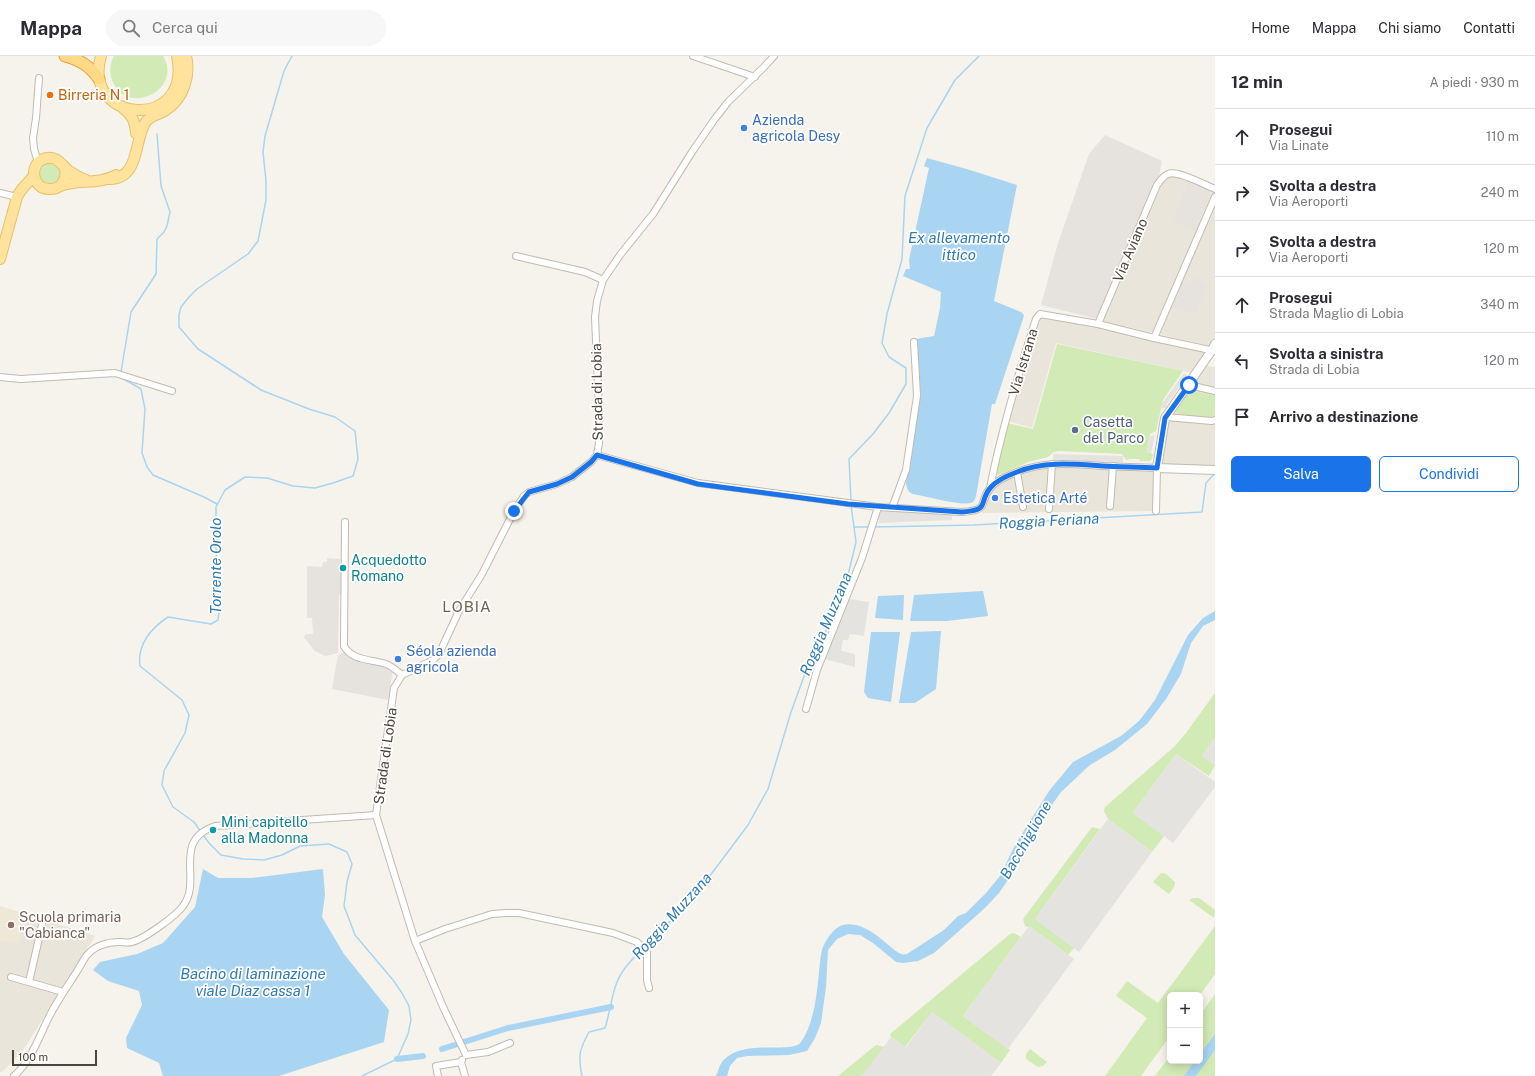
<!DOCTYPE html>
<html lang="it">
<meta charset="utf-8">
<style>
:root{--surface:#fff;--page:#f7f7f7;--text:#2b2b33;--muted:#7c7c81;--line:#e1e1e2;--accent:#1a73e8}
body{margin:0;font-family:"Public Sans",sans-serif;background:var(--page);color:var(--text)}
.controls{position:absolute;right:12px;bottom:12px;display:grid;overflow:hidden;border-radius:6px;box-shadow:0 2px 10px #0003}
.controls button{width:36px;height:36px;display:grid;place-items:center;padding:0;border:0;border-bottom:1px solid var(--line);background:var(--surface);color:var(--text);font:20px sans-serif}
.scale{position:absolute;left:12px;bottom:10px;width:85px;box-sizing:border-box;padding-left:4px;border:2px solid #4b4439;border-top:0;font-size:11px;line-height:14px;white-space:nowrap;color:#4b4439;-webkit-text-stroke:3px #fff;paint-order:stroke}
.stop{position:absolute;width:12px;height:12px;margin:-9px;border:3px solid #1a73e8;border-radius:50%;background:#fff}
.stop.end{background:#1a73e8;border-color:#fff;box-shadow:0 1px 4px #0008}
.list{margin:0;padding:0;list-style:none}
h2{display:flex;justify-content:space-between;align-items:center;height:52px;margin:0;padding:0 16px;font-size:17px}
h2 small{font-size:13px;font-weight:400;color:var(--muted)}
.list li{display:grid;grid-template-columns:26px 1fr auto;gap:12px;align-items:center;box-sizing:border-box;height:56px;padding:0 16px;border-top:1px solid var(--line)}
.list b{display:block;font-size:15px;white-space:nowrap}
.list p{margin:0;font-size:13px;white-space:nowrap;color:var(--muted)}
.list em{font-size:13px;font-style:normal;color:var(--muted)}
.actions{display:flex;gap:8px;padding:12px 16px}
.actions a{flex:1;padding:9px 0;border:1px solid var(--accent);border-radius:6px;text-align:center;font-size:14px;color:var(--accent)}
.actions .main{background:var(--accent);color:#fff}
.icon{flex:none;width:22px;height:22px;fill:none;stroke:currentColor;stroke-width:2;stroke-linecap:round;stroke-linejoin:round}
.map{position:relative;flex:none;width:1215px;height:1020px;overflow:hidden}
header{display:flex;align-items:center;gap:24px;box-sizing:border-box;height:56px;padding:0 20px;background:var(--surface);border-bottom:1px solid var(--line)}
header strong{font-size:19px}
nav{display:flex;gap:22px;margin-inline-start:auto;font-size:14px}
.search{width:280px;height:36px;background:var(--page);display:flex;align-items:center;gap:10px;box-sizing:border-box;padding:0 14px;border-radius:22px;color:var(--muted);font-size:15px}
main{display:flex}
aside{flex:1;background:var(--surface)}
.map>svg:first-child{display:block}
</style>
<header>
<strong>Mappa</strong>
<div class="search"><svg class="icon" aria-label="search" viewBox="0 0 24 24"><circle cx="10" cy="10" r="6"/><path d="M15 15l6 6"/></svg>Cerca qui</div>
<nav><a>Home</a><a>Mappa</a><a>Chi siamo</a><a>Contatti</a></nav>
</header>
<main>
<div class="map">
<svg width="1215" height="1020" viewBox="0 0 1215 1020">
<rect width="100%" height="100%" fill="#f6f3ec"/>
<g fill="#eae5da">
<polygon points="1171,119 1180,121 1215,136 1215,291 1102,265 1164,123"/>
<polygon points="1041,262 1102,272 1206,296 1192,317 1056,287 1032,372 1008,365"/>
<polygon points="1206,310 1215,311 1215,410 1163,409 1167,364"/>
<polygon points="1050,410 1156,414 1156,455 982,457 991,437 998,428 1032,413"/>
<polygon points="0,850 95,880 22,996 2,1016 0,1016"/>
</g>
<g fill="#e6e2dd">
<polygon points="1105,79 1162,105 1159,120 1097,263 1041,249 1058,187 1089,98"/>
<polygon points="1189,125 1210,134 1211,137 1195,175 1172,165"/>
<polygon points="1194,221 1208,228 1195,257 1170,251 1181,226 1191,229"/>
<polygon points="327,502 340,503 342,538 339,538 338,597 325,600 315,595 304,581 306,578 313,578 312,562 307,562 307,510 322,511 323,506 327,506"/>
<polygon points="345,596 381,608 381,611 393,614 388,644 332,633 338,599"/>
</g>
<polygon fill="#efe8d6" points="0,851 22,858 20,887 0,885"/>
<g fill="#d2eab5">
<path d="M 114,0 L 163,0 C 184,34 126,62 112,24 C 109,16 110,8 114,0 Z"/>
<polygon points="51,105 61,112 62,120 55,129 42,127 37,115 41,109"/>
<polygon points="1057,288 1183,315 1163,344 1156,375 1150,378 1147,396 1153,398 1152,403 1150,405 1140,405 1139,403 1129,403 1128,404 1126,404 1122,398 1059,395 1054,396 1048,401 1028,406 999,419 996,418 995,414 1007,367 1033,373"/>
<polygon points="1193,335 1215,340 1215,359 1210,362 1178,358 1175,354 1188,336"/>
<polygon points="1215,637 1215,682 1202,700 1215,709 1209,720 1176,698 1133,757 1164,780 1152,796 1108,763 1104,755 1105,751 1175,690 1186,677"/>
<polygon points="1092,771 1100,773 1035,863 1074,892 1068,899 1029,870 1028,871 1025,870 1023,863"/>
<polygon points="1161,817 1166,818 1175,826 1174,831 1169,838 1153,826"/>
<polygon points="1193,842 1199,842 1215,854 1214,862 1189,844"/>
<polygon points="1215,870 1215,918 1200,939 1170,939 1170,980 1141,1020 1105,1020 1147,962 1116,940 1127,925 1158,947"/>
<polygon points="1014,877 1021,881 963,960 1010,994 1001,1007 932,956 905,991 891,981 890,978 1010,878"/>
<polygon points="1215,938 1215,1020 1155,1020 1170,1000 1170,1005 1200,1005 1200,959"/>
<polygon points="876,989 884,991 862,1020 838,1020"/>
<polygon points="1030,993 1047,1006 1043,1010 1038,1011 1026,1003 1026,998"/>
</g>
<g fill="#e5e3e0">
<polygon points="1184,317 1188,320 1167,348 1166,352 1161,352 1163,346"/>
<polygon points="1155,379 1151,397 1147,396 1150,380"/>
<polygon points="1053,398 1123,400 1123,407 1053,404"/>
<polygon points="879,454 952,458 952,464 879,467"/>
<polygon points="850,543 869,546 864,580 850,578 848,584 843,584 841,595 855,598 855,611 825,603"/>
<polygon points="1215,682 1215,709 1202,700"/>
<polygon points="1176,698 1215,726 1215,731 1173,787 1133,757"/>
<polygon points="1108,763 1152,796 1079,896 1035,863"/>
<polygon points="1029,870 1074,903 1008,993 963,960"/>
<polygon points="932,956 1001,1007 991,1020 862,1020 891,981 906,991"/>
</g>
<g fill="#a9d4f2">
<path d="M 927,102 L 970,114 L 1017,129 L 994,245 L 1021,256 L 1024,259 L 1023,263 L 995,348 L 992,348 L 976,440 C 975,443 974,447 970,447 C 961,450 925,440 913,438 C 908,436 907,433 906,427 L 918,351 L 919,317 L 916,283 L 934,280 L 940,252 L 941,236 L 903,220 L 906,213 L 910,213 L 909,204 L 929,112 L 924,110 Z"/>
<polygon points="983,535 988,560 947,565 910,565 914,539"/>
<polygon points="904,539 903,564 875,562 878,540"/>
<path d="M 1215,555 L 1215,564 L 1203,570 L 1191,587 L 1181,618 L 1166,643 L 1147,668 L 1115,694 L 1090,709 L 1061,736 L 1031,778 L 1010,821 L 999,837 L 985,852 L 934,897 L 918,905 L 903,907 L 896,906 L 873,887 L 860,879 L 848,878 L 837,883 L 828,894 L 826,931 L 821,967 L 815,982 L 807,995 L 789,999 L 747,1000 L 737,1002 L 730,1010 L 727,1020 L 716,1020 C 718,1016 719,1010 722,1006 C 742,981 792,999 801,986 C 814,968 817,937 819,916 C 820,909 820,901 822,894 C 824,887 831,876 837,872 C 853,861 875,877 886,887 C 890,890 896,896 901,898 C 903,899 905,898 907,898 L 944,874 L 958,860 L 966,857 L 986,837 L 1000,820 L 1015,789 L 1049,735 L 1073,706 L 1121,680 L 1139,665 L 1155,644 L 1188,579 L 1203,562 Z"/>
<polygon points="941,575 936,633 915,647 899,647 911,576"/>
<polygon points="871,576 900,576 891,646 868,642 864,636"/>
<polygon points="203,813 218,822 252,822 323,813 325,839 322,861 344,898 389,954 384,986 279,1020 163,1020 159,1007 127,992 126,982 142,949 139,935 108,925 93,914 100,906 137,898 163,887 195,851"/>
<polygon points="1215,978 1215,994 1196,1020 1184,1020 1195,1005 1200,1005 1200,998"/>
</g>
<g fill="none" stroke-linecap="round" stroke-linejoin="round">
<g stroke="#a9d4f2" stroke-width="1.5">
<polyline points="121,316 131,256 156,218 157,183 164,176 167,170 170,156 161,130 157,78"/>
<polyline points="122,322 141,333 145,353 142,397 147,411 153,419 204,441 217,448"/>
<polyline points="851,445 849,403 873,378 889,357 906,328 906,312 889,301 882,287 887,258 902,203 905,140 927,72 955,24 979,0"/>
<polyline points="854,471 870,471"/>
<polyline points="874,471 974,469 1202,456 1206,427 1215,417"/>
<path d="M 201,776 L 194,766 L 173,751 L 162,729 L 164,715 L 185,677 L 189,659 L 182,644 L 140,610 C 137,589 151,572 168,561 L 211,568 L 218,564 L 219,556 L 216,494 L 216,451 L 225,434 L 245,421 L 267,422 L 293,430 L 315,432 L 333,427 L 353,420 L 358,403 L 355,375 L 335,361 L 309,353 L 261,334 L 198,293 L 179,271 L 179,259 L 181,251 L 189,241 L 197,233 L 248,198 L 258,185 L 266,144 L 266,125 L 263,96 L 265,80 L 284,15 L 292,0"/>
<polyline points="203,779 209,787 221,799 243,803 264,804 282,799 300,790 329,788 347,796 352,808 347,826 344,850 355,879 393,924 402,937 409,950 411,964 408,978 397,1003 362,1020"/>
<polyline points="645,890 694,841 748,769 768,733 791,656 806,615 825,578 837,537 848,519 856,486 851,449"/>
<path d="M 582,1020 C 578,1000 579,994 589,976 L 605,972 C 611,954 612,930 623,915 C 628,907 636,900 642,893"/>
</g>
<g stroke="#a9d4f2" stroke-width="6">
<polyline points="442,993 508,972 611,951"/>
<polyline points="397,1003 423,1000"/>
</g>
<defs>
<g id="minor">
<polyline points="693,0 755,21"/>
<polyline points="38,106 34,93 33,82 36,62 39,22"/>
<polyline points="0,137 17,141"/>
<polyline points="516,200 585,216 603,224"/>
<path d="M 1098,268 L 1157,129 C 1160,125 1163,120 1168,118 C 1178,114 1205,129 1215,133"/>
<polyline points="1154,282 1215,141"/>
<polyline points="0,321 21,323 115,317 172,335"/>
<polyline points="1189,329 1215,335"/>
<polyline points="1166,361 1212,365 1215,364"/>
<polyline points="597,399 698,427 878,451 862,502 817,614 806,653"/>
<polyline points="1017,416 1023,451"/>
<path d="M 990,432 C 1001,375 1018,319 1036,263 L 1040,258 L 1098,268 L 1154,282 L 1215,295"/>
<polyline points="1110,450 1113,410"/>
<path d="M 878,451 L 962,456 C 992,454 977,447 991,431 C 997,424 1009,419 1017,416 C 1044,405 1073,408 1102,410 C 1120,411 1139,411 1157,412 L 1156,455"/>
<polyline points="892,452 906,414 917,340 914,286"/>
<polyline points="1049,453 1052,408"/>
<path d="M 345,466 L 344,590 C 352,605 371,603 386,608 C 392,610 397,615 402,619"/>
<polyline points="376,759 415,885 444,953 466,999"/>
<polyline points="415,885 445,873 492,858 506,857 519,857 613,877 637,886 647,897 647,924 649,932"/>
<polyline points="11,921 63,936"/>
<polyline points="29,926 42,869"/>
<polyline points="466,999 488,996 510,987"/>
<polyline points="462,1004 461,1006 465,1020"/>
<path d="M 14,1020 C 31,1005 39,981 49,961 C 57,945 67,931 76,917 C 80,911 83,904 87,899 C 96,889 107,886 120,886 C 124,886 128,887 132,886 C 144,883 176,860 183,850 C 203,824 171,785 215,770 L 376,759 L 394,632 L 402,619 L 433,604 L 439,598 L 459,555 L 482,518 L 514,455 L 524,440 L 529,436 L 557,428 L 572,421 L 591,406 L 597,399 L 599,387 L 599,353 L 595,261 L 597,245 L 603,224 L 620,199 L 653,158 L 692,96 L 714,64 L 728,46 L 764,11 L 774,0"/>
<polyline points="438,1020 436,1010 461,1006"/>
</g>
<polyline id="tertiary" points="1215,288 1212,294 1165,362 1157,412 1215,414"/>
<g id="primary">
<path d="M 101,0 C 81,68 193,76 177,0"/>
<path d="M 123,52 C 132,59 135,65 136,77"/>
<path d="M 65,112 C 67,122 62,134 49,133 C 31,133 28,105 47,102 C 58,100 62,110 69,115 C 75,119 80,122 86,124"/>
<path d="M 110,123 C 140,122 134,85 145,67 C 150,59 159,59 166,54 C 183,43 191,20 186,0"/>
<path d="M 60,130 C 79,123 99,129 116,119"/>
<path d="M 0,203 L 17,141 C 21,132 29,127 34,119"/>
</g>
<path id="trunk" d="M 65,0 C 80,4 90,10 99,23"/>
</defs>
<use href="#minor" stroke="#c2bbae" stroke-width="8"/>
<use href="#tertiary" stroke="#c2bbae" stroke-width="10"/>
<use href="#primary" stroke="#e6c16a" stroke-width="12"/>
<use href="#trunk" stroke="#e0a43c" stroke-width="13"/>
<use href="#minor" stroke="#fff" stroke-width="6"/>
<use href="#tertiary" stroke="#fff" stroke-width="8"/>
<use href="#primary" stroke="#ffe39c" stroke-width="10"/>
<use href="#trunk" stroke="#ffd985" stroke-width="11"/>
</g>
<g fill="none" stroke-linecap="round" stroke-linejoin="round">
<path stroke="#1a73e8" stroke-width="5" d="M 514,455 L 529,436 L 557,428 L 572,421 L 591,406 L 597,399 L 698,428 L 848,448 L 962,456 C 992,454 977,447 991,431 C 997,424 1009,419 1017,416 C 1044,405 1073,408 1102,410 C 1120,411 1139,411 1157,412 L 1165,362 L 1189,329"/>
</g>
<circle fill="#e8710a" stroke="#fff" stroke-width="1.5" cx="50" cy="39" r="4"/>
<g fill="#3f7fe0" stroke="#fff" stroke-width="1.5">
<circle cx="744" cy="72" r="4"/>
<circle cx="995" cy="442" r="4"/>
<circle cx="398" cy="603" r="4"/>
</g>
<circle fill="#5c6f8a" stroke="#fff" stroke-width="1.5" cx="1075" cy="374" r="4"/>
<g fill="#0f9aa8" stroke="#fff" stroke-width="1.5">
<circle cx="343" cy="512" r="4"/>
<circle cx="213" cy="774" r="4"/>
</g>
<circle fill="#8d6e63" stroke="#fff" stroke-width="1.5" cx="11" cy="869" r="4"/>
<g text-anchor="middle" stroke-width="3.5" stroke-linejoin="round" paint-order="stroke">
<g font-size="14" fill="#c56008" stroke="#fff" text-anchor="start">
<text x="58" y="44">Birreria N 1</text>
</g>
<g font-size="14" fill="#366cbe" stroke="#fff" text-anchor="start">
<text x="752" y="69">Azienda<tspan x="752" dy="16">agricola Desy</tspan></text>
<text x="1003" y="447">Estetica Arté</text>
<text x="406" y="600">Séola azienda<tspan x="406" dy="16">agricola</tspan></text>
</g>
<g font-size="14" fill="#4b4439" stroke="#fff">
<text transform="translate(1130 194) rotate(-67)" y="5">Via Aviano</text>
<text transform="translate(1023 306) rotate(-73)" y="5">Via Istrana</text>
<text transform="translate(597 336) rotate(-91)" y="5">Strada di Lobia</text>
<text transform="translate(385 700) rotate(-82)" y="5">Strada di Lobia</text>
</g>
<g font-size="14" fill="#4e5e75" stroke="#fff" text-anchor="start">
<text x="1083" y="371">Casetta<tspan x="1083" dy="16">del Parco</tspan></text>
</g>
<g font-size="14" fill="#0d838f" stroke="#fff" text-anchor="start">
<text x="351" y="509">Acquedotto<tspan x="351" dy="16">Romano</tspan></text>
<text x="221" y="771">Mini capitello<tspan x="221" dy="16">alla Madonna</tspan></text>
</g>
<g font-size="14" fill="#785e54" stroke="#fff" text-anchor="start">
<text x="19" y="866">Scuola primaria<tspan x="19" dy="16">"Cabianca"</tspan></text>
</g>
<g font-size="15" font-style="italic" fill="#2e7ab2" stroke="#fff">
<text x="959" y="187">Ex allevamento<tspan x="959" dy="17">ittico</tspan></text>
<text transform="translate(1049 465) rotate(-3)" y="5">Roggia Feriana</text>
<text transform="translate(216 510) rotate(-90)" y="5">Torrente Orolo</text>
<text transform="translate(826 568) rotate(-67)" y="5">Roggia Muzzana</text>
<text transform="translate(1026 784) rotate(-60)" y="5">Bacchiglione</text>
<text transform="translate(672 860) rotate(-48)" y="5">Roggia Muzzana</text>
<text x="253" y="923">Bacino di laminazione<tspan x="253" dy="17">viale Diaz cassa 1</tspan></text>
</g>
<g font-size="15" letter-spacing="1" fill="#6e6250" stroke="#fff">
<text x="467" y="556">LOBIA</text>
</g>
</g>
</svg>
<div class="controls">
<button>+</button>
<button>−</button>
</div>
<div class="scale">100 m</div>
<div class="stop" style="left:1189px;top:329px"></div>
<div class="stop end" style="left:514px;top:455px"></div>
</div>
<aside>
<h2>12 min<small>A piedi · 930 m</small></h2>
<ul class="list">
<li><svg class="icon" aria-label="ahead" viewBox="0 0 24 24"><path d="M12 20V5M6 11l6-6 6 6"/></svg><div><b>Prosegui</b><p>Via Linate</p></div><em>110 m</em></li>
<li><svg class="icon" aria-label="right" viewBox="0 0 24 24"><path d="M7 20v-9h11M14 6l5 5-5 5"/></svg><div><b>Svolta a destra</b><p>Via Aeroporti</p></div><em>240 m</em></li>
<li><svg class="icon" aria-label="right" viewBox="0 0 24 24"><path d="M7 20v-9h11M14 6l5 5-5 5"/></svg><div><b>Svolta a destra</b><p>Via Aeroporti</p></div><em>120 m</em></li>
<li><svg class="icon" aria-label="ahead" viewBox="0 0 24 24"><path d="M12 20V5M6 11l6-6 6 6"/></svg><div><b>Prosegui</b><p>Strada Maglio di Lobia</p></div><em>340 m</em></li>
<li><svg class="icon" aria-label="left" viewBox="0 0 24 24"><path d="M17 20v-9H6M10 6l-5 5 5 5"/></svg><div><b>Svolta a sinistra</b><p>Strada di Lobia</p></div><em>120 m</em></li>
<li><svg class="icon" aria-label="arrive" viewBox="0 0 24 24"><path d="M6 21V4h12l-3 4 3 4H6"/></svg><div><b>Arrivo a destinazione</b></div></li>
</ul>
<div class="actions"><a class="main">Salva</a><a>Condividi</a></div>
</aside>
</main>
